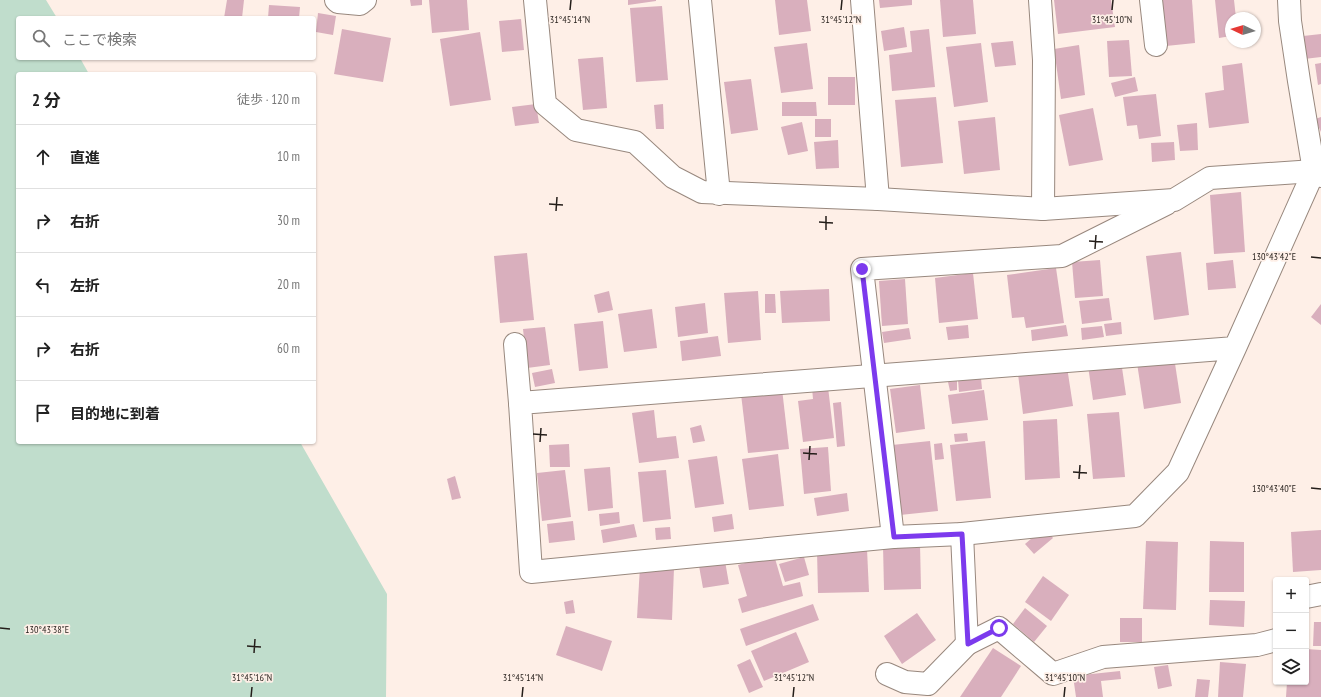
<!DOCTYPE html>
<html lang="ja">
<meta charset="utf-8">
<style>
:root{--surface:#fff;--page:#f6f6f6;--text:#222;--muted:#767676;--line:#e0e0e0}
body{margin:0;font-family:"PT Sans Narrow","Noto Sans JP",sans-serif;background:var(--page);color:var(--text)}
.controls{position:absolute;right:12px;bottom:12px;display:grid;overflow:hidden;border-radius:4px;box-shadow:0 1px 3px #0004}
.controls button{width:36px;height:36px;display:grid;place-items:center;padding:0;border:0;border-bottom:1px solid var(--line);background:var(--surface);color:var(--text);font:20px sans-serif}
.compass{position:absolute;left:1225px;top:12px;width:36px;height:36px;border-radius:50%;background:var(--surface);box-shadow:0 1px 3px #0004;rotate:274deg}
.stop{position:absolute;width:12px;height:12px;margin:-9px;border:3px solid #7c3aed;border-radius:50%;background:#fff}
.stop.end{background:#7c3aed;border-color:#fff;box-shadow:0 1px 4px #0008}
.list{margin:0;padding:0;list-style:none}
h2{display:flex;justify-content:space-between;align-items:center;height:52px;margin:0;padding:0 16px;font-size:17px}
h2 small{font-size:13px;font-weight:400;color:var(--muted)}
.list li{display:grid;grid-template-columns:26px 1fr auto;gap:12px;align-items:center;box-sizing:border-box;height:64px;padding:0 16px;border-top:1px solid var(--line)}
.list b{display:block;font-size:15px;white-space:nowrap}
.list em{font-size:13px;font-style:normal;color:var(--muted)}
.icon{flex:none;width:22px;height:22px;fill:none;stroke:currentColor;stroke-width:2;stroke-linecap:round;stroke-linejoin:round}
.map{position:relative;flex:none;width:1321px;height:697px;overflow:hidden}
.search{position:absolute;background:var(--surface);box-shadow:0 1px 3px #0004;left:16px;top:16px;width:300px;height:44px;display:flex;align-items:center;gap:10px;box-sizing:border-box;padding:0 14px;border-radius:4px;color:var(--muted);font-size:15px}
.panel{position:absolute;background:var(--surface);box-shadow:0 1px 3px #0004;left:16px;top:72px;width:300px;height:372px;border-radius:4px}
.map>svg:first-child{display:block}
</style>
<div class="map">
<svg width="1321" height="697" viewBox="0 0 1321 697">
<rect width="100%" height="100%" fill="#feefe7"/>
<polygon fill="#c0ddcc" points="0,0 46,0 57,18 18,18 18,58 80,58 89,74 18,74 18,442 300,442 387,594 386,697 0,697"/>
<g fill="#d9afbd">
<polygon points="227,0 244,0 242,18 224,18"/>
<polygon points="410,0 422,0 422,5 411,6"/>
<polygon points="429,0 467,0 469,30 432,33"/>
<polygon points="628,0 656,0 656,1 628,5"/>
<polygon points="775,0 807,0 811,31 779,35"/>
<polygon points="879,0 912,0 912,5 880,8"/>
<polygon points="940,0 973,0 976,34 943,37"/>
<polygon points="1054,0 1111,0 1115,27 1058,34"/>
<polygon points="1162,0 1192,0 1195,43 1166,46"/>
<polygon points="1215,0 1234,0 1236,18 1231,18 1231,36 1219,38"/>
<polygon points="269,5 300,7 299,18 268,18"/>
<polygon points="662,6 668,80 636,82 630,8"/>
<polygon points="318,13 336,16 333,35 316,32"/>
<polygon points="521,19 524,50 502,52 499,21"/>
<polygon points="904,27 907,47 884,51 881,31"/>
<polygon points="342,29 391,38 383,82 334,74"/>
<polygon points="929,29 935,87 892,91 889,55 912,52 910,31"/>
<polygon points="480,32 491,100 450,106 440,39"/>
<polygon points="1321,34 1321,57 1304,59 1303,36"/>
<polygon points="1129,40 1132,76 1109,77 1107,41"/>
<polygon points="1013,41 1016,65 995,67 991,43"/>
<polygon points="807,43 813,89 781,93 774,47"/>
<polygon points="981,43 988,102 954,107 946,47"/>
<polygon points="1079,45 1085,95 1061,99 1054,49"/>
<polygon points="603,57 607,108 583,110 578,59"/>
<polygon points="1242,63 1249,123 1209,128 1205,93 1224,90 1222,66"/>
<polygon points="1321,63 1321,84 1318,85 1315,64"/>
<rect x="828" y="77" width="27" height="28"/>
<polygon points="1135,77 1138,91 1115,97 1111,83"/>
<polygon points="751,79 758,130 731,134 724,82"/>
<polygon points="1156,94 1161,136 1139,139 1137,125 1127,126 1123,97"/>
<polygon points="936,97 943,163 901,167 895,100"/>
<polygon points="782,102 816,102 817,116 782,116"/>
<polygon points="536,104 539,123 515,126 512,107"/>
<polygon points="663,104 664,129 656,129 654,105"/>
<polygon points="1093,108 1103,160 1069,166 1059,115"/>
<polygon points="995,117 1000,170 964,174 958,121"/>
<polygon points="1321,117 1321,132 1315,119"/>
<rect x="815" y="119" width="16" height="18"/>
<polygon points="802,122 808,151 788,155 781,127"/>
<polygon points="1197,123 1198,150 1180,151 1177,125"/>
<polygon points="838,140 839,168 816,169 814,142"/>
<polygon points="1174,142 1175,160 1152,162 1151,143"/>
<polygon points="1241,192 1245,252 1214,254 1210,195"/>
<polygon points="1181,252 1189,315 1154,320 1146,256"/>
<polygon points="527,253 534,320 500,323 494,256"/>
<polygon points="1100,260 1103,296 1075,298 1072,262"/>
<polygon points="1233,260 1236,288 1208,290 1206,263"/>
<polygon points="1056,268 1064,323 1026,328 1024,317 1012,318 1007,275"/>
<polygon points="973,273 978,319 939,323 935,278"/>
<polygon points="905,279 908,324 882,326 879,281"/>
<polygon points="829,289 830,321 782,323 780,291"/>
<polygon points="609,291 613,310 598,313 594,295"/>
<polygon points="758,291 761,340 728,343 724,293"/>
<polygon points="765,294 775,294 776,313 765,313"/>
<polygon points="1109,298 1112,320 1082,324 1079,301"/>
<polygon points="705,303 708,333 678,337 675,307"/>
<polygon points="1321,304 1321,325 1311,317"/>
<polygon points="652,309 657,348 624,352 618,314"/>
<polygon points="603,321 608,368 579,371 574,324"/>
<polygon points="1121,322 1122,334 1106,336 1104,324"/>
<polygon points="968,325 969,338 948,340 946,327"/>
<polygon points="1066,325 1068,336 1032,341 1031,330"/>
<polygon points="1102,326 1104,337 1082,340 1081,328"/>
<polygon points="545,327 550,365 527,368 523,329"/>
<polygon points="909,328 911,339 884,343 882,332"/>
<polygon points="718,336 721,356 682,361 680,341"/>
<polygon points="1174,357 1181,403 1144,409 1137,363"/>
<polygon points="1121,361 1126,395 1093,400 1088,366"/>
<polygon points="1067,367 1073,406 1023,414 1018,374"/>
<polygon points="552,369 555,383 535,387 532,373"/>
<polygon points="981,378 982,389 959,392 958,380"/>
<polygon points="957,381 957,390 950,391 948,382"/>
<polygon points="920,385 925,429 896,433 890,389"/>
<polygon points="828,387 834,438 803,442 798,401 813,399 812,388"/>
<polygon points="782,389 789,449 748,453 741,394"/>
<polygon points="984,390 988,420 952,424 948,395"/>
<polygon points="841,402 845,446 837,447 833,403"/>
<polygon points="654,410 657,438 676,436 679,458 639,463 632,413"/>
<polygon points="1119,412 1125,477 1093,479 1087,414"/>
<polygon points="1057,419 1060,478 1025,480 1023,421"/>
<polygon points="701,425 705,441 693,443 690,428"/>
<polygon points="967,433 968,441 955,442 954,434"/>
<polygon points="930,441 938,511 900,515 892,445"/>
<polygon points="985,441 991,498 956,501 950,445"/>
<polygon points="942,443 944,459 935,460 934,444"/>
<polygon points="569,444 570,467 550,467 549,445"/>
<polygon points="828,447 831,491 804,494 800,449"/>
<polygon points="778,454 784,506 749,510 742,459"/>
<polygon points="717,456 724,504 695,508 688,460"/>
<polygon points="610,467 613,508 588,511 584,469"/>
<polygon points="565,470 571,517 542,521 537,473"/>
<polygon points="666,470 671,519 643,522 638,472"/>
<polygon points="455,476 461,498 452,500 447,479"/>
<polygon points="847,493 849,511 817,516 814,498"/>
<polygon points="619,512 620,523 600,526 599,514"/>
<polygon points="732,514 734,529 714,532 712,517"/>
<polygon points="573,521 575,540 549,543 547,524"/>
<polygon points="634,524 637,537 603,543 601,530"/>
<polygon points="670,527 671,539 656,540 655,528"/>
<polygon points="1045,527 1053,538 1034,554 1025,544"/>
<polygon points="1321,530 1321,570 1293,572 1291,532"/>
<polygon points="1146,541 1178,542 1176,610 1143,609"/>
<polygon points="1210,541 1244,542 1244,592 1209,592"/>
<polygon points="920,544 921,589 884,590 883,545"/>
<polygon points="867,549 869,592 818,593 817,551"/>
<polygon points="774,555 783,586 800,582 803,596 742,613 738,599 747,596 738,565"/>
<polygon points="804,557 809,575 785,582 779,564"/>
<polygon points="725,561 729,584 703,588 699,566"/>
<polygon points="640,566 674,568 672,620 637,618"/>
<polygon points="1043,576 1069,595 1051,621 1025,602"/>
<polygon points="573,600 575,613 566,614 564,602"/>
<polygon points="1210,600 1245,601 1244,627 1209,625"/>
<polygon points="813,604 819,620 746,646 740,629"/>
<polygon points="1025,608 1047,626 1034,642 1013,624"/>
<polygon points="917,613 936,640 902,664 884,636"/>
<rect x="1120" y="618" width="22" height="24"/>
<polygon points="1314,622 1321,622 1321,646 1313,646"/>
<polygon points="566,626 612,641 602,671 556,655"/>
<polygon points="796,632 809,662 764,681 751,651"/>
<polygon points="993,648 1021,666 1001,697 960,697"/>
<polygon points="1306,649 1321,650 1321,697 1286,697 1287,682 1306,682"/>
<polygon points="750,659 763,687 749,693 737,665"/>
<polygon points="1220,662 1246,664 1243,697 1218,697"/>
<polygon points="1168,665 1172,686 1158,689 1154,667"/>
<polygon points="1120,671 1121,679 1101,681 1103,697 1076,697 1073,676"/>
<polygon points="1197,679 1210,680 1208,697 1195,697"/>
</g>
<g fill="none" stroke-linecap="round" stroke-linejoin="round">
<defs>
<g id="street">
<polyline points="336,0 338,2 360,4 365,0"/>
<polyline points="535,0 545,104 576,130 635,142 673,177 702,192 878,199 1043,209 1174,200 1210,178 1314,171 1321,176"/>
<polyline points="700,0 719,194"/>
<polyline points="862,0 878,199"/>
<polyline points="1040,0 1044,60 1043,209"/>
<polyline points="1151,0 1156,45"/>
<polyline points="515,344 520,403"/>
<polyline points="1235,348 520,403 531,572 893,537 962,534 1135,516 1178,472 1235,348 1314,171 1299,81 1290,21 1289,0"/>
<polyline points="962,534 967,644 999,628 1053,674 1103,657 1257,645 1276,640"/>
<polyline points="893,537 862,269 1062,256 1166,204"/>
<polyline points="1306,597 1321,594"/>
<polyline points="887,674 905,682 928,684 967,644"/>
</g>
</defs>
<use href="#street" stroke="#98887e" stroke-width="24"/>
<use href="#street" stroke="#fff" stroke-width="22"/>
</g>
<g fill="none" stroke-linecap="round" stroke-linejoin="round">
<polyline stroke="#7c3aed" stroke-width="5" points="862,269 894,537 962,534 968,644 999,628"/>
</g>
<path fill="none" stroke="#241e1a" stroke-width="1.5" d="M 570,10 L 571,0M 841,10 L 842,0M 1112,10 L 1113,0M 549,204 L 563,205M 556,211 L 557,197M 819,222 L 833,223M 826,230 L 826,216M 1089,241 L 1103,242M 1095,249 L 1096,235M 1311,257 L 1321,258M 533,434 L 547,435M 540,442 L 541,428M 803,453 L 817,454M 809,460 L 810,446M 1073,472 L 1087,473M 1079,479 L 1080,465M 1311,488 L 1321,489M 0,628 L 10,629M 247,646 L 261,647M 254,653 L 255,639M 251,697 L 252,687M 522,697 L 523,687M 793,697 L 794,687M 1064,697 L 1065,687"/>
<g font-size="10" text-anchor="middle" fill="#241e1a" stroke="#feefe7" stroke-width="3.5" stroke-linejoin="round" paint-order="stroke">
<text x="570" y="23">31°45'14"N</text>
<text x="841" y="23">31°45'12"N</text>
<text x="1112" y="23">31°45'10"N</text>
<text x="1274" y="260">130°43'42"E</text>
<text x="1274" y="492">130°43'40"E</text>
<text x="47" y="633">130°43'38"E</text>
<text x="252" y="681">31°45'16"N</text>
<text x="523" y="681">31°45'14"N</text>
<text x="794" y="681">31°45'12"N</text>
<text x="1065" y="681">31°45'10"N</text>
</g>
</svg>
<div class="controls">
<button>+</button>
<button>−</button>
<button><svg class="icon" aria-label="layers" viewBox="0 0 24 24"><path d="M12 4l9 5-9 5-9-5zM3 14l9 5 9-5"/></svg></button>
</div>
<svg class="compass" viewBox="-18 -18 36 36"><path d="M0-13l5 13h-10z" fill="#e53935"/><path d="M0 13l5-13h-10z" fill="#767676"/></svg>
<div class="stop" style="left:999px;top:628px"></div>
<div class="stop end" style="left:862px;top:269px"></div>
<div class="search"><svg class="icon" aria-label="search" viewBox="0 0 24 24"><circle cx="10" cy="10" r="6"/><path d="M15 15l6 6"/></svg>ここで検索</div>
<section class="panel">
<h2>2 分<small>徒歩 · 120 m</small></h2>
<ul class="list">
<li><svg class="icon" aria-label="ahead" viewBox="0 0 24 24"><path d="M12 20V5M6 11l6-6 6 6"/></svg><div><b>直進</b></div><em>10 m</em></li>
<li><svg class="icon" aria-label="right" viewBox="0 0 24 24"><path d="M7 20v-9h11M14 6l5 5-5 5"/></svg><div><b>右折</b></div><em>30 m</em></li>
<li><svg class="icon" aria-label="left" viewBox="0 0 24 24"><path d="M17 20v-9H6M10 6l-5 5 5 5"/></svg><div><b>左折</b></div><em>20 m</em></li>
<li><svg class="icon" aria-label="right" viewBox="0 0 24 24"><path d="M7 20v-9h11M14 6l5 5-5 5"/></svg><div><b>右折</b></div><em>60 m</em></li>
<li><svg class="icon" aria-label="arrive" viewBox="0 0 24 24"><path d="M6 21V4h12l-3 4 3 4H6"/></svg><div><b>目的地に到着</b></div></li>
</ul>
</section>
</div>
